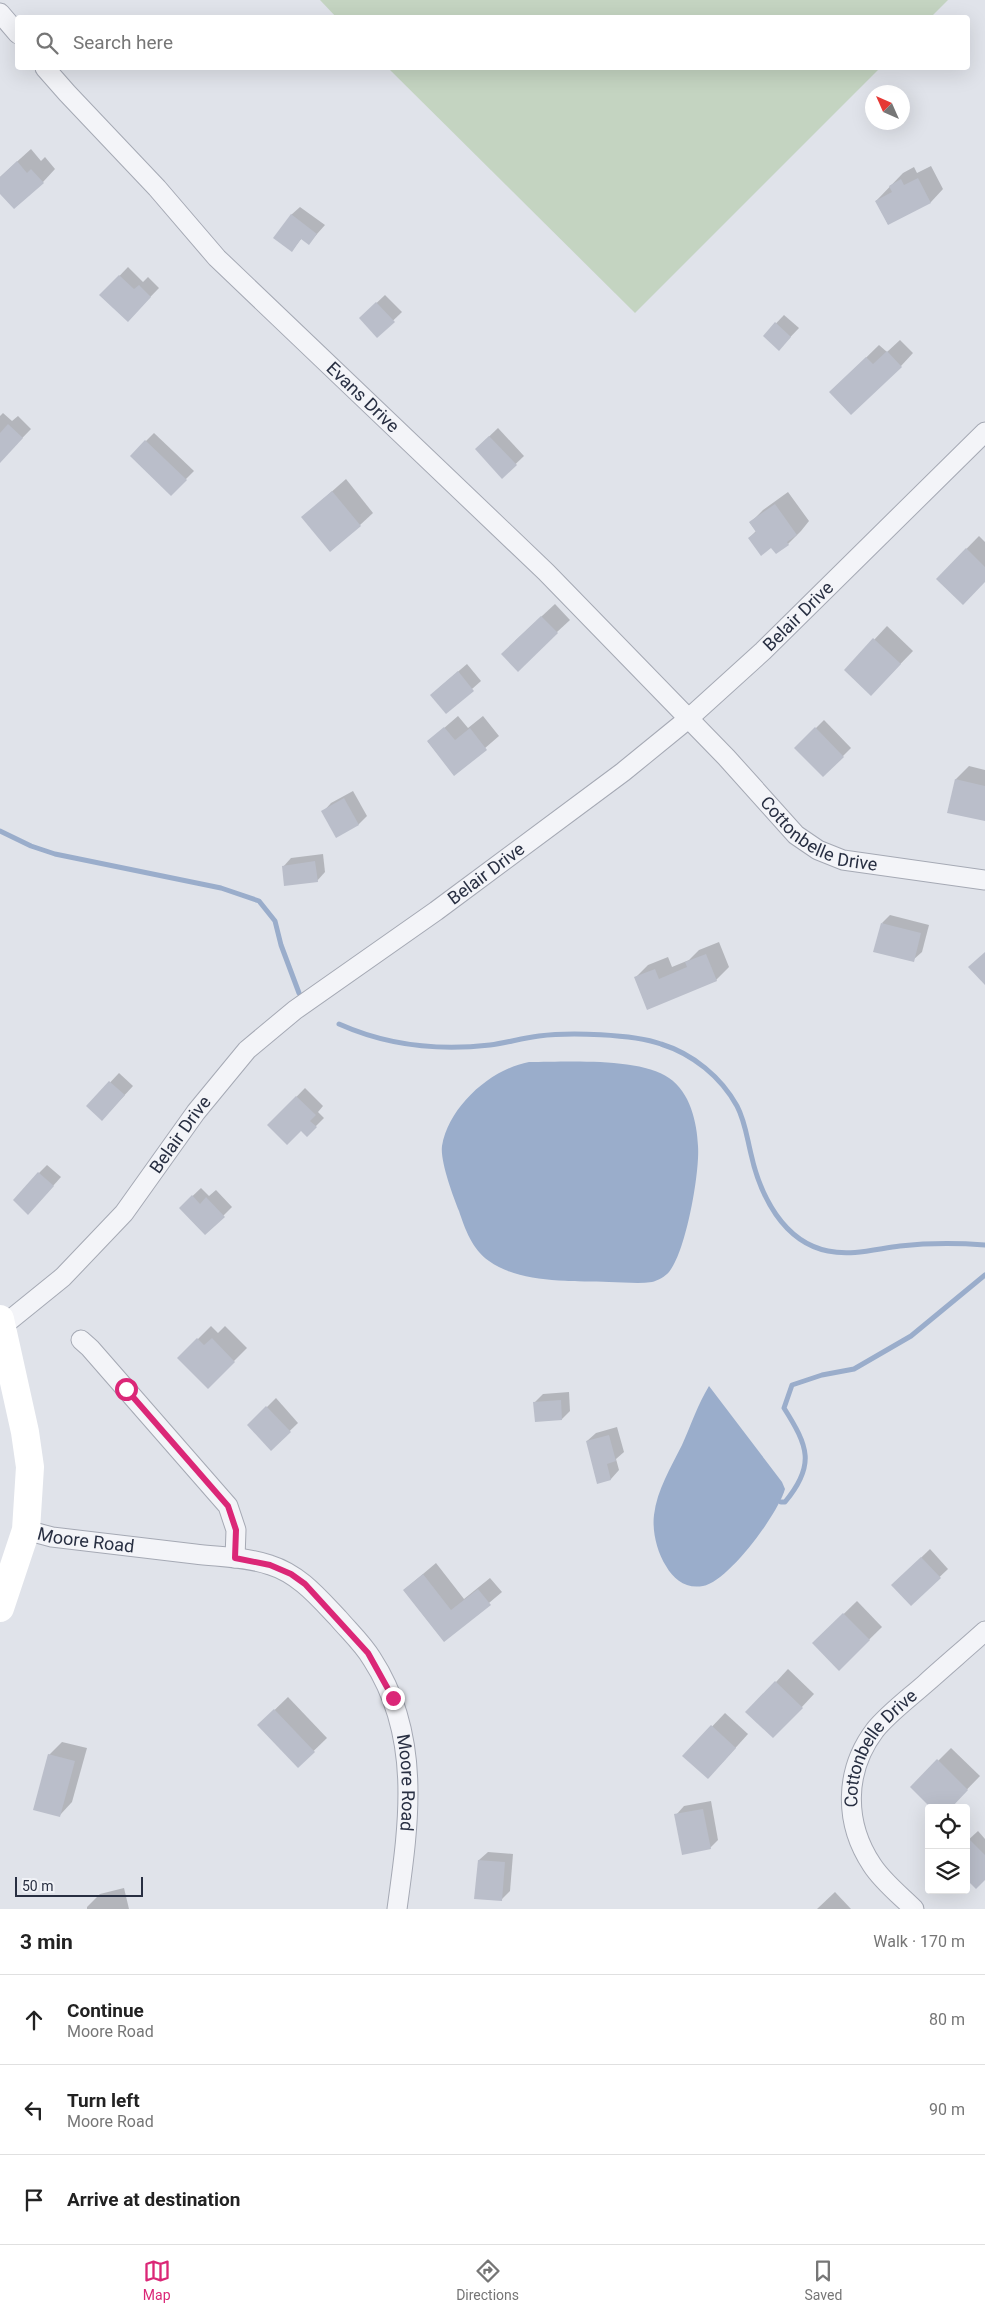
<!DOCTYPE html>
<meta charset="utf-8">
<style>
:root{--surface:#fff;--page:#f6f6f6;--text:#222;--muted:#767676;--line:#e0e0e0;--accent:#db2777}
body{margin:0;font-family:Roboto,sans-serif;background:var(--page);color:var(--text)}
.controls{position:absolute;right:15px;bottom:15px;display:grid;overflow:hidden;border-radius:5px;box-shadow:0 5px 20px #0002}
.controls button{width:45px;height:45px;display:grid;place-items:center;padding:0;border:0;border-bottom:1px solid var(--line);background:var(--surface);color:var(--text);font:25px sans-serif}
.compass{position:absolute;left:865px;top:85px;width:45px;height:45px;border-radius:50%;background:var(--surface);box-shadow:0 5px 20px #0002;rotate:315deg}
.scale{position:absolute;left:15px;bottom:12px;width:128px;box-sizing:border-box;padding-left:5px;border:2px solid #282f42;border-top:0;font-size:14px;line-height:18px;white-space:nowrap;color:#282f42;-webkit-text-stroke:4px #f0f2f7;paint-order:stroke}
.stop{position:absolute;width:15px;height:15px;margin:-11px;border:4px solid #db2777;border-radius:50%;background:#fff}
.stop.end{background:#db2777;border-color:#fff;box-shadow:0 1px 5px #0008}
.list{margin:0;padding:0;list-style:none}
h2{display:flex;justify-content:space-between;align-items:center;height:65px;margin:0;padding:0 20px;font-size:21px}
h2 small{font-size:16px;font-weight:400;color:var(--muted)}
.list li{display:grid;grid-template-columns:32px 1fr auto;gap:15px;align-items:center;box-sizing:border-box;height:90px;padding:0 20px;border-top:1px solid var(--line)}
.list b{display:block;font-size:19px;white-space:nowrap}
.list p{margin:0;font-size:16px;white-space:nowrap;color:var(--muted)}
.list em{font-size:16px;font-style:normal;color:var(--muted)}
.icon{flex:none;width:28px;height:28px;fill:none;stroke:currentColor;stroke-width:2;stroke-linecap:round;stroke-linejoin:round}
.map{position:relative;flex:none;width:985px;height:1909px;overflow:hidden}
.search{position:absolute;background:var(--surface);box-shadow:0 5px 20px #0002;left:15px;right:15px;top:15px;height:55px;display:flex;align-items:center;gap:12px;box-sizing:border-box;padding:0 18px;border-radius:5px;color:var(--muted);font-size:19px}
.sheet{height:335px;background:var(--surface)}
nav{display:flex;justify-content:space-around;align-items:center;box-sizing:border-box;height:70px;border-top:1px solid var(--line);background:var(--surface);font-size:14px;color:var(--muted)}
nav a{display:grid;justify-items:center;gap:2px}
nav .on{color:var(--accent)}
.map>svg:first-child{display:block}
</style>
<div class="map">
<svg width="985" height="1909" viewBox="0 0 985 1909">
<rect width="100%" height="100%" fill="#e0e3ea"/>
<g fill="#c4d4c1">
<polygon points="320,0 948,0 930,18 337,18"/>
<polygon points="388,68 880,68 635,313"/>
</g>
<g fill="#9aadcb">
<path d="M 529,1062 C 565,1062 640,1057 669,1078 C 690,1092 697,1122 698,1146 C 700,1172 686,1252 669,1272 C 666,1276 657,1281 652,1282 C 638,1284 623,1282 609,1282 C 572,1281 519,1283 489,1261 C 472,1249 465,1229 459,1211 C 453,1196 440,1161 442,1146 C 449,1106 491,1069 529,1062 Z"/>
<path d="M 709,1386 L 782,1482 L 785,1489 C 778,1514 728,1582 703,1586 C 686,1589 674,1580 666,1566 C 657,1552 652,1531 654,1515 C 657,1490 671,1467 682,1445 C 691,1425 698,1404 709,1386 Z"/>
</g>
<g fill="#0003">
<polygon points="31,149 41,161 45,157 55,169 43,182 0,193 0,177"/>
<polygon points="931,166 943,189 931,202 888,224 876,201 903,173 914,167 917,173"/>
<polygon points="300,207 325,225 309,243 302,238 292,250 291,215"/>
<polygon points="128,267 143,282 148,277 159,288 128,320 101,295"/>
<polygon points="385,295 402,312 377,336 369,310"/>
<polygon points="784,315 799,328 779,349 764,336"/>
<polygon points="900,340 913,353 901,366 831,392 879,345 887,352"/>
<polygon points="3,413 12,421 18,416 31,429 0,461 0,416"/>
<polygon points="498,428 524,456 502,477 476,449"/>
<polygon points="154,433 194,471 171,494 131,456"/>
<polygon points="346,479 373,513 360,525 303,517"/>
<polygon points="788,492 809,521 801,531 788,544 772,546 749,538 756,531 750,523 763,510"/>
<polygon points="979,536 985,542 985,581 937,579"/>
<polygon points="555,604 570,620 557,632 515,641"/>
<polygon points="887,626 913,651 884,681 846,670"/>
<polygon points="467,664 481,681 446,712 440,687"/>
<polygon points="458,716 468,728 483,716 499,736 455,774 428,742"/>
<polygon points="824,720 851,748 823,776 796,748"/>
<polygon points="969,766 985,770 985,820 948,812 956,779"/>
<polygon points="353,791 367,816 359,824 336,836 323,812 331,803"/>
<polygon points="323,854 325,872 317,881 283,867 291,858"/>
<polygon points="890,915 929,925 922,952 913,960 882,923"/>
<polygon points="719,942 729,967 716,980 648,1008 636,977 648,965 668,957 672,967 689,960 699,950"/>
<polygon points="119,1073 133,1086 110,1111 88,1106"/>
<polygon points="305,1088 323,1106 318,1112 324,1118 307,1135 301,1129 269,1125"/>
<polygon points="47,1165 61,1177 36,1205 39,1173"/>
<polygon points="201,1188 209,1196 216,1190 232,1207 205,1234 180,1208"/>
<polygon points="211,1326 218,1333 225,1326 247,1348 208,1387 179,1358"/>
<polygon points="569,1392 570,1411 562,1419 535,1402 543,1394"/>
<polygon points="276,1398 298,1423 271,1449 249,1425"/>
<polygon points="617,1427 624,1452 616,1459 619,1470 611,1479 598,1482 587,1441 596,1433"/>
<polygon points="930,1549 948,1569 911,1604 893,1585"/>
<polygon points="436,1563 464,1599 490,1578 502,1592 444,1641 404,1590"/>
<polygon points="857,1601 882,1627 839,1669 814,1643"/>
<polygon points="788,1669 814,1694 786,1724 776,1682"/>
<polygon points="288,1697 327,1738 298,1766 259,1725"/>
<polygon points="725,1713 748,1734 720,1765 684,1756"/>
<polygon points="62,1742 87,1748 72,1802 60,1815 49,1755"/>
<polygon points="951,1748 980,1776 949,1808 912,1787"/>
<polygon points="711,1801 718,1840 710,1848 676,1815 684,1806"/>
<polygon points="978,1831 985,1839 985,1878 966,1842"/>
<polygon points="488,1852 513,1854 510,1891 501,1900 476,1897 479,1860"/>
<polygon points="124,1888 129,1909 87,1909 87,1907 100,1894"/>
<polygon points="835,1892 851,1909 817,1909"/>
</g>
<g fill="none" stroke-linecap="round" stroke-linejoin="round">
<g stroke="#9aadcb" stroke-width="5">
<polyline points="0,831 31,846 55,854 221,888 259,901 275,921 281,945 299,993"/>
<path d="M 339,1024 C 386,1045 438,1051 490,1045 C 506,1043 522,1038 539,1036 C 569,1032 633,1034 661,1044 C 693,1054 721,1077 737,1106 C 745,1121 747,1138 751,1154 C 760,1195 783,1242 828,1251 C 852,1256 876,1249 900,1246 C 928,1243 957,1243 985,1245"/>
<path d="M 781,1502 L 785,1502 C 816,1465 808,1446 784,1408 L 792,1385 L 822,1375 L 854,1369 L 911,1336 L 985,1275"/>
</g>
</g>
<g fill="#babeca">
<polygon points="17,161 27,173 31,169 44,183 14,209 0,194 0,177"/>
<polygon points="918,178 931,203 888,225 875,201 892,192 889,186 901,179 904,185"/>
<polygon points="291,214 317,234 309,245 301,239 292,252 273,238"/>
<polygon points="119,275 134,289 139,285 151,297 128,322 99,295"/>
<polygon points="376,302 395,322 377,338 359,318"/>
<polygon points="775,322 791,337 779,351 763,336"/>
<polygon points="887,351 902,367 851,415 829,392 866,357 873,364"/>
<polygon points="8,424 23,438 0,463 0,433"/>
<polygon points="489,436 517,465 502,479 475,449"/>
<polygon points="145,440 187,480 171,496 130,456"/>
<polygon points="332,491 361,526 330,552 301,517"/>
<polygon points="775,504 797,535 787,542 789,545 776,554 771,548 761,556 748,538 756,532 749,522"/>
<polygon points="966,548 985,567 985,582 963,605 936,579"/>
<polygon points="541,616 558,633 518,672 501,654"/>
<polygon points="873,638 901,664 871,696 844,670"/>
<polygon points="458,671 474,691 446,714 430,695"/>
<polygon points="444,727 455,740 470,728 487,750 454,776 427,741"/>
<polygon points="815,727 844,757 823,777 794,748"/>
<polygon points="955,779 985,786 985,821 947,813"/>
<polygon points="344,798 359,825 336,838 321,811"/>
<polygon points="315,861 318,882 284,886 282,866"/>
<polygon points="881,923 921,933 914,962 873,952"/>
<polygon points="985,952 985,985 968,967"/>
<polygon points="706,954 717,981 647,1010 634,977 655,969 659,979 687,967 685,962"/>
<polygon points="109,1081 125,1095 102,1121 86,1106"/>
<polygon points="296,1096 316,1115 310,1121 317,1127 307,1137 301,1131 287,1145 267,1125"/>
<polygon points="38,1172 54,1186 28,1215 13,1200"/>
<polygon points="192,1195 200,1204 206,1197 225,1217 205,1235 179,1208"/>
<polygon points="197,1338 204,1345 212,1338 235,1362 208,1389 177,1358"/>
<polygon points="561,1400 562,1420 535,1422 533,1402"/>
<polygon points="266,1406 291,1432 271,1451 247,1425"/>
<polygon points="609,1435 616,1461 607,1464 611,1480 597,1484 586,1441"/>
<polygon points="921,1557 941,1578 911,1606 891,1585"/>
<polygon points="423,1574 451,1610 478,1589 491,1605 444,1642 403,1590"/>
<polygon points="843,1613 870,1640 839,1671 812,1643"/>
<polygon points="775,1681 803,1708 773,1738 745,1712"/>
<polygon points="274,1709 315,1752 298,1768 257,1725"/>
<polygon points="711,1725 736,1748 708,1779 682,1756"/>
<polygon points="48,1754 75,1761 60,1817 33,1810"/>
<polygon points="937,1759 968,1790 951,1808 931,1808 910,1787"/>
<polygon points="703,1809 711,1849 682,1855 674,1814"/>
<polygon points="966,1836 985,1855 985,1880 976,1889 966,1879"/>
<polygon points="478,1860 505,1862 502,1901 474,1899"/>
</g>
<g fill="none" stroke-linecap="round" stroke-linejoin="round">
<defs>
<g id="street">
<polyline points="0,13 18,34"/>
<path id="s1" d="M 45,68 L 67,93 L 157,188 L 217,258 L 546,572 L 726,757 L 796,835 L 818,850 L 843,860 L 985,880"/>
<path id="s2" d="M 0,1328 L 63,1277 L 124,1213 L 196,1112 L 247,1050 L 295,1010 L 436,911 L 623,772 L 688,719 L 763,651 L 985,432"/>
<polyline points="81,1340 90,1348 228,1506 236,1530 235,1558"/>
<path id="s3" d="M 26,1530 L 52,1537 C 100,1543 148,1548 195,1554 C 220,1557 247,1557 270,1565 C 299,1574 318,1597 338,1618 C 349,1631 363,1644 372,1659 C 422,1736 409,1823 397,1909"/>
<path id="s4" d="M 914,1909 C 900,1895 883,1882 872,1865 C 844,1823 844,1771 875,1730 C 889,1713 908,1699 925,1684 C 945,1666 965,1649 985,1631"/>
</g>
</defs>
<use href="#street" stroke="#a5a9b4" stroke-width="21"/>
<use href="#street" stroke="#f3f4f8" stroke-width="19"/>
<polyline stroke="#fff" stroke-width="28" points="0,1319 25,1432 30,1467 26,1530 0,1608"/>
</g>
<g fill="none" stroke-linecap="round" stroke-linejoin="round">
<polyline stroke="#db2777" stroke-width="6" points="126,1389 228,1506 236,1530 235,1558 270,1565 291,1574 305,1584 368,1653 393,1698"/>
</g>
<g text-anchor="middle" stroke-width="4" stroke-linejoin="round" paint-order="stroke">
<g font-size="18" fill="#282f42" stroke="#f0f2f7">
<text dy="6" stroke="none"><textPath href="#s1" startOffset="458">Evans Drive</textPath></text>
<text dy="6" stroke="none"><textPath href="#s2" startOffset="1076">Belair Drive</textPath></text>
<text dy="6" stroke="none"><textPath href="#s1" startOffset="1094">Cottonbelle Drive</textPath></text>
<text dy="6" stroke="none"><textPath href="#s2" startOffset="671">Belair Drive</textPath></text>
<text dy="6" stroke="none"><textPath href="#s2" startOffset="266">Belair Drive</textPath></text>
<text dy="6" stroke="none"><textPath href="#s3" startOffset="61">Moore Road</textPath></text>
<text dy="6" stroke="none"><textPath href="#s4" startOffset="191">Cottonbelle Drive</textPath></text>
<text dy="6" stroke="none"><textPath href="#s3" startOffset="518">Moore Road</textPath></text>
</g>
</g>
</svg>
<div class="controls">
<button><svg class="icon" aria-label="locate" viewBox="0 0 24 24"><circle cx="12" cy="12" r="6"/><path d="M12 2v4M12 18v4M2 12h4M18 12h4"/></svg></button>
<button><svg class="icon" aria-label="layers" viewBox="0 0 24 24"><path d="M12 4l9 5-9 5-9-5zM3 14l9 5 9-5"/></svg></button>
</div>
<svg class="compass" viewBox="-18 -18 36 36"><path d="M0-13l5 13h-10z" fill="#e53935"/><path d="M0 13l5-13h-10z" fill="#767676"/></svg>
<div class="scale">50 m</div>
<div class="stop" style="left:126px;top:1389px"></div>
<div class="stop end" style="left:393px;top:1698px"></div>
<div class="search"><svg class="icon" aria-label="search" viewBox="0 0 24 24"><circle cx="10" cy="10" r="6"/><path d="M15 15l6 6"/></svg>Search here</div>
</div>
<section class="sheet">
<h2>3 min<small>Walk · 170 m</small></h2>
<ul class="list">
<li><svg class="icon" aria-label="ahead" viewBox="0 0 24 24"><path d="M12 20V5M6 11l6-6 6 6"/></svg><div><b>Continue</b><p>Moore Road</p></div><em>80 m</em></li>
<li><svg class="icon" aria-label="left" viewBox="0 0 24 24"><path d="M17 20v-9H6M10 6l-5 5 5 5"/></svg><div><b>Turn left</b><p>Moore Road</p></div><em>90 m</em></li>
<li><svg class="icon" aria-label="arrive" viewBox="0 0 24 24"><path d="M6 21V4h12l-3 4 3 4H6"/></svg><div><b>Arrive at destination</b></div></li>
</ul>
</section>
<nav>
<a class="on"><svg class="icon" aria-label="map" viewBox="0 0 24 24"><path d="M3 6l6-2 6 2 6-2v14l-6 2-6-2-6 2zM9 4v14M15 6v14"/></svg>Map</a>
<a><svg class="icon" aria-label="directions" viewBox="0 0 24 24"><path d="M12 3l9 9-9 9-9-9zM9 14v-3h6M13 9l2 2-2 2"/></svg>Directions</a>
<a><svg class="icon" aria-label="saved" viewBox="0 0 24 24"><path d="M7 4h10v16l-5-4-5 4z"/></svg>Saved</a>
</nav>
